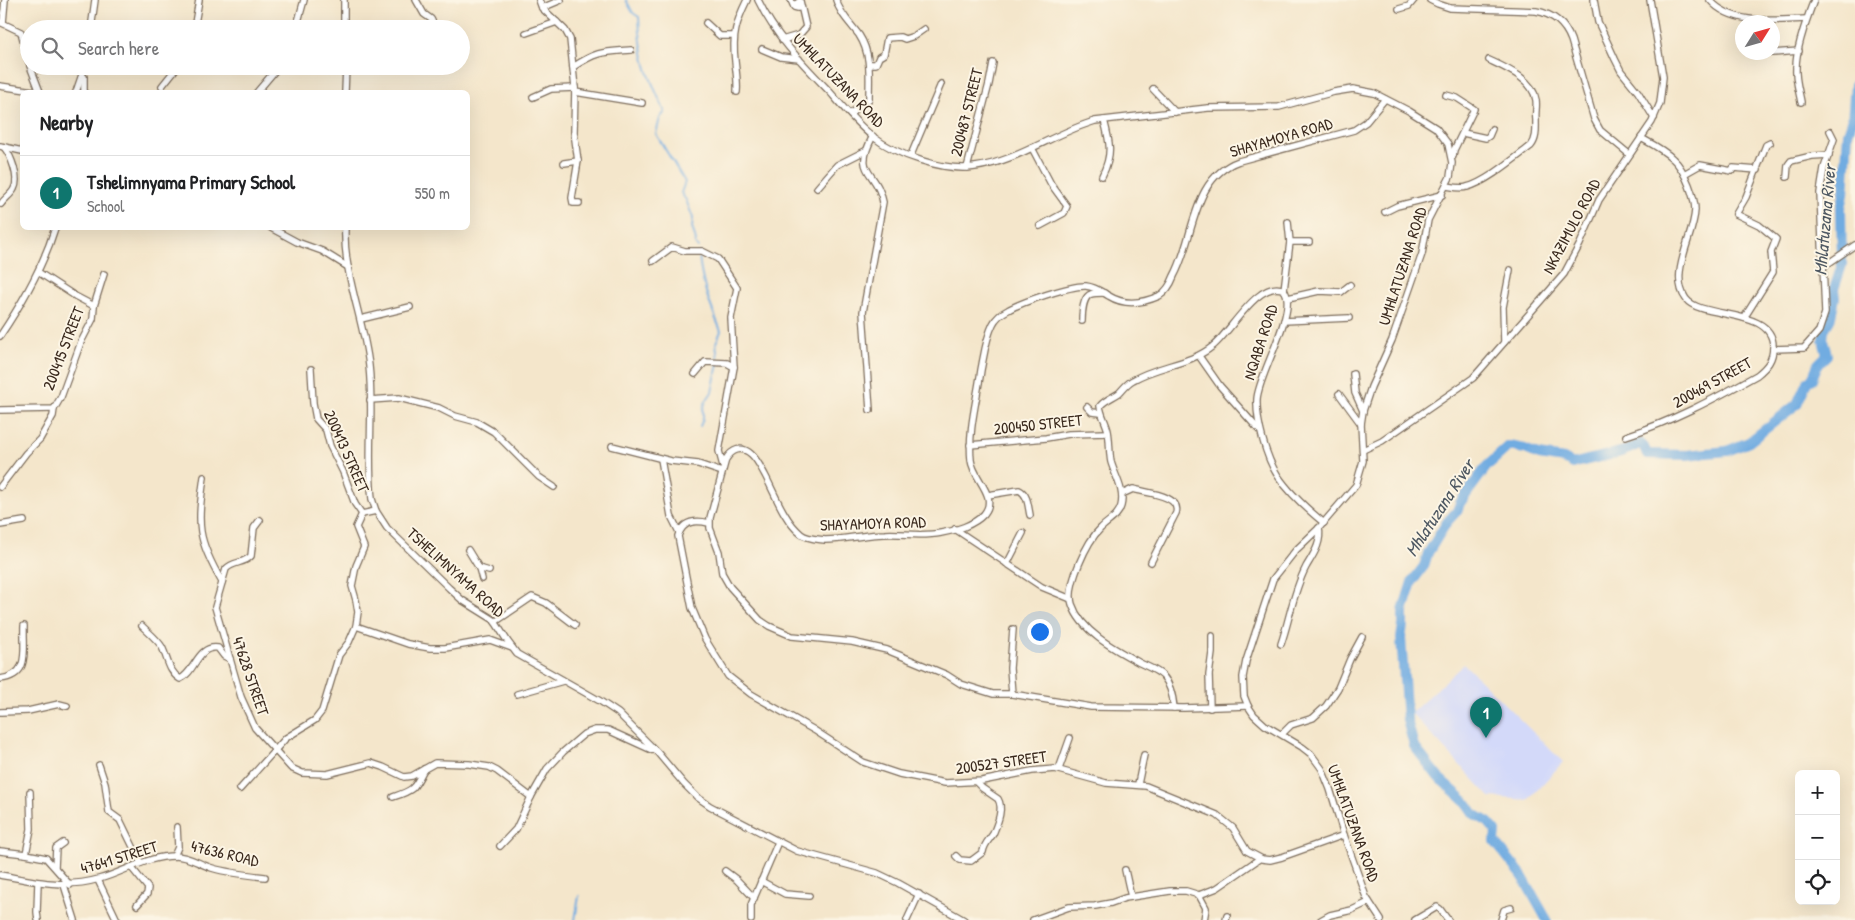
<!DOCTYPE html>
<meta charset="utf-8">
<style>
:root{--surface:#fff;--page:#f2f2f2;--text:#202124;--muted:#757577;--line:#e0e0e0;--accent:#0f766e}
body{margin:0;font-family:"Patrick Hand",sans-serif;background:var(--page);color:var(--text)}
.controls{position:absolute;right:15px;bottom:15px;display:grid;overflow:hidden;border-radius:8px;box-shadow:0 5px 20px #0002}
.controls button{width:45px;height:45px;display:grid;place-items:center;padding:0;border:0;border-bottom:1px solid var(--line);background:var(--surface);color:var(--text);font:25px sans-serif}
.compass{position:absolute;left:1735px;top:15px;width:45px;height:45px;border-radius:50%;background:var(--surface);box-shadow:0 5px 20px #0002;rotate:53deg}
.you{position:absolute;left:1039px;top:631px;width:18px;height:18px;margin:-12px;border:4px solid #fff;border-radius:50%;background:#1a73e8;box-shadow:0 0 0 8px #1a73e833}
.badge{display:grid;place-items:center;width:32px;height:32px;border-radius:50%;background:var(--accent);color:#fff;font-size:16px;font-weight:700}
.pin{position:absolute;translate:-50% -41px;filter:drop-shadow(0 1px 2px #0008)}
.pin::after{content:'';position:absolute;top:26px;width:18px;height:15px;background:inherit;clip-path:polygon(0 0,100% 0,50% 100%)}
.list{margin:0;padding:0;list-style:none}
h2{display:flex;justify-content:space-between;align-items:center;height:65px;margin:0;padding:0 20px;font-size:21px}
h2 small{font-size:16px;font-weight:400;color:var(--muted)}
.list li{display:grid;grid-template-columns:32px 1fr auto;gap:15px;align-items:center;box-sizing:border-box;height:75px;padding:0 20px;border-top:1px solid var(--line)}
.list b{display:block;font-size:19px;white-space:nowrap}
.list p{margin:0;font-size:16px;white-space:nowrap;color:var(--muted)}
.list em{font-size:16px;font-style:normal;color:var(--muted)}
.icon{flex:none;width:28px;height:28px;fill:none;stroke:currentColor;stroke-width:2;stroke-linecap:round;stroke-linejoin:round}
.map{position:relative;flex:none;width:1855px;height:920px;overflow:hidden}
.search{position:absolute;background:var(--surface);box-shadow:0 5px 20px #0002;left:20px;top:20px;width:450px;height:55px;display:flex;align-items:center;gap:12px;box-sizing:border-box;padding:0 18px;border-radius:28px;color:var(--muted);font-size:19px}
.panel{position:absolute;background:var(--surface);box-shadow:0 5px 20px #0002;left:20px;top:90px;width:450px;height:140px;border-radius:8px}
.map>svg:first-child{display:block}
</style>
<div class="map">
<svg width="1855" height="920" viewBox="0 0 1855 920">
<rect width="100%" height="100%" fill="#fcf5e5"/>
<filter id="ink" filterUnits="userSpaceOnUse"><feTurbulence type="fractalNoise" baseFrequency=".02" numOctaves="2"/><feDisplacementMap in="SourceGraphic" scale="10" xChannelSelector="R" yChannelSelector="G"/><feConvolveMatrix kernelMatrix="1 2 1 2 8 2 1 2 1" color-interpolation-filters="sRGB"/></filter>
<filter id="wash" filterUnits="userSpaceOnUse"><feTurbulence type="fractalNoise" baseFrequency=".0096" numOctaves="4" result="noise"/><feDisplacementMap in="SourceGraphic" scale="20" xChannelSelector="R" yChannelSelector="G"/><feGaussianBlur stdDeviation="1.12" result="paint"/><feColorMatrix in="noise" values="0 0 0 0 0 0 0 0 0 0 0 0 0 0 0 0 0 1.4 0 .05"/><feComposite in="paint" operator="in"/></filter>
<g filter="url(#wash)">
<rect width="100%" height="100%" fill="#f4e6cb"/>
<polygon fill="#d3d9f9" points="1464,664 1563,762 1528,800 1490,797 1411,713"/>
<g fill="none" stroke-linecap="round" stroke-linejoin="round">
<g stroke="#71ace1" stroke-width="2">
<path d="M 626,0 L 633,13 L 639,17 C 640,56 649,78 665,112 L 660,118 L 656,134 L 685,182 L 681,193 L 686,200 L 693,218 L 692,227 L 696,241 L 695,244 L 698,248"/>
<path d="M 699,252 C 700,281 710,305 721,331 L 716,343 L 718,360"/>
<polyline points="700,426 703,419 703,409 706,401 712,392 718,364"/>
<polyline points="575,920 579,896"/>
</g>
<path stroke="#71ace1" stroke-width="10" d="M 1547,920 L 1521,874 L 1495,842 L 1496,831 L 1488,822 L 1474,814 L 1465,801 L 1438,777 L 1414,746 L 1407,720 L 1401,638 L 1403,625 L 1403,611 L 1412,582 L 1424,566 L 1428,553 L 1447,522 L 1457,511 L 1460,503 L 1487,466 L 1509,446 L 1525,449 L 1539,455 L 1564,459 L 1573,464 C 1590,458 1627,454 1640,443 L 1644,447 L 1647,454 L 1687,455 L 1727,451 L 1749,442 L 1797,404 L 1807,382 L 1812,379 L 1818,364 L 1827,355 L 1823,340 L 1824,330 L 1830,320 L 1835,298 L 1834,289 L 1842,265 L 1841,208 L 1844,195 L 1848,133 L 1852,121 L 1855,84"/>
</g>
</g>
<g filter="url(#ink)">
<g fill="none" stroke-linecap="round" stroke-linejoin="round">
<defs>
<g id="minor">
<polyline points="344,0 344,29"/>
<polyline points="416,0 424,14 431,19 436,29"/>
<polyline points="539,0 542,8 565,30 570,39 575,88 574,132 578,161 572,198 573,203 579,203"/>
<path d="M 758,0 C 775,36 802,63 830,92 C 843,107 856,123 872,136 C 896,155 945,172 975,167 C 1018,161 1054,133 1095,121 L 1208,108 L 1279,107 L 1334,92 L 1353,89 L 1374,93 L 1409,111 L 1436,128 L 1448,144 L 1452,163 L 1450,177 L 1428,220 L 1422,254 L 1392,340 L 1371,387 L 1363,411 L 1361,424 L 1363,461 L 1356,485 L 1319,528 L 1296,550 L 1273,579 L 1246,661 L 1243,677 L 1244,696 L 1248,706 L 1254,715 L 1265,725 L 1302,747 L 1311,754 L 1322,769 L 1330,789 L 1344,835 L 1366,897 L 1381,920"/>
<path d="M 836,0 C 840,14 851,24 859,35 C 872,55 869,77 869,99 L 850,114"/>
<path d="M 1430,0 L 1438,4 L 1450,8 L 1536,11 C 1553,14 1565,24 1571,40 L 1594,119 L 1600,130 L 1629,154"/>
<polyline points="1594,0 1598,22 1615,59 1621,71 1638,92 1654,118"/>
<path d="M 1710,0 C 1732,26 1776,20 1806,19"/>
<polyline points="542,8 561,0"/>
<polyline points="1399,9 1409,6 1414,0"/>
<polyline points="0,22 21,32 29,62"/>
<polyline points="3,23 5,0"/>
<polyline points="706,23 720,36 734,36"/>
<polyline points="91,29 95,0"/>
<polyline points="194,29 199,0"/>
<polyline points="296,29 304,0"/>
<polyline points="526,33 557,22"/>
<polyline points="782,40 799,35 806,27 800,1 796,4 798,8 794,7 791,0"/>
<polyline points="762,49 781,57 799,59"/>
<polyline points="1773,53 1799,51"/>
<polyline points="869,64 876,64 879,57 884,54 887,38 900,37 905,39 914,36 924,29"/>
<polyline points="30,66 40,92"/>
<path d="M 573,67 C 597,51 603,52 631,50"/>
<polyline points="84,77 84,92"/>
<polyline points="0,86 40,92"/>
<polyline points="162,86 178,66"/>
<polyline points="1153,89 1175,112"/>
<polyline points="76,92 85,66"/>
<polyline points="257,92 279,66"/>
<polyline points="345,92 346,66"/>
<polyline points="575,92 642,103"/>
<path d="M 737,92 C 738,81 736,72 735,61 C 732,36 736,22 747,0"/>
<polyline points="1446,95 1457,98 1474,109 1454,150 1453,156"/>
<polyline points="533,97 551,89 575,88"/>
<path d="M 1801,102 C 1799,91 1795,79 1796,67 C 1796,48 1807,18 1814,0"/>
<polyline points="1463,133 1486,138 1489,136 1492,129"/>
<polyline points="0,146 22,151"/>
<polyline points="1032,148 1051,184 1067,206 1064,213 1040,226"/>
<polyline points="911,155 941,84"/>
<polyline points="564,163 578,161"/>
<polyline points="967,168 989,84 993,63"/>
<polyline points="1684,174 1700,165 1732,171 1733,168 1758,170"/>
<path d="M 1102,176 C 1113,154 1110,143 1104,120"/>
<polyline points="1787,177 1788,165 1791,161 1812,156 1829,155"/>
<path d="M 1447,186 C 1453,187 1461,189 1467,187 C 1485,183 1515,158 1531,146 C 1537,139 1536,129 1536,120 C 1535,113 1537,106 1536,100 C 1533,79 1506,68 1489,60"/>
<polyline points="817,188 837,165 865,151"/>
<path d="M 1,204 C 5,198 11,195 14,189 C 20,178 11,156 4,147"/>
<polyline points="1385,212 1397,206 1442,195"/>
<polyline points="271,228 297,242 322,251 348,267"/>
<path d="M 345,228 C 343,274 364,320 369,366 C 374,410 367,455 372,499 L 376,511 L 387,528 L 449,588 L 462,600 L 494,620 L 508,642 L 517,654 L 600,701 L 618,713 L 657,752 L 684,784 L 697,797 L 710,806 L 797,851 L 877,873 L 898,883 L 964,920"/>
<polyline points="1290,242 1309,242"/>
<polyline points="653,261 672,247 685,251 702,251 718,259 737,288 731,318 734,367 719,451 723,466"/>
<polyline points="1823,267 1855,245"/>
<polyline points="38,272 75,296 94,306"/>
<polyline points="1284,290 1290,242 1288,222"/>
<polyline points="1288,298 1319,291 1341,292 1350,285"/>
<polyline points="1744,318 1773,272 1771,252 1776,239 1759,225 1736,214 1746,197 1766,145 1770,143"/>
<polyline points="361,319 410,307"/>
<path d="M 1082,321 C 1082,313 1083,297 1091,294 C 1095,293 1100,293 1104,293"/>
<polyline points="1284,321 1349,318"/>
<path d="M 0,336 C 23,302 43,267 55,228"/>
<polyline points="1504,342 1503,307 1510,270"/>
<polyline points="1773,349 1804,348 1819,331 1825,313 1820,193 1824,168 1834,139 1830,131"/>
<polyline points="1199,356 1220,386 1259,430"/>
<polyline points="311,369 313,403 316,419 326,430 330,446 343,472 355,504 362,514"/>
<polyline points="695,374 705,362 727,363 734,367"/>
<polyline points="1353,374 1355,393 1363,411"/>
<polyline points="1339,394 1361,424"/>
<polyline points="370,400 399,398 439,408 455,416 477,422 494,432 539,477 554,487"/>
<polyline points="1087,407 1092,412 1101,413"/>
<polyline points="0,410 54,409 61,397 81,342 93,319 94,306 104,274"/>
<path d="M 870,410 L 863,312 L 883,202 C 877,169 852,175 873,136"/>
<path d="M 1626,436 C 1673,421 1714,399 1757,375 C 1767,367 1773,360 1773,347 C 1774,307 1702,320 1686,299 C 1668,274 1694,237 1695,210 C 1695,201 1692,193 1689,185 C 1685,175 1681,166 1673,159 C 1664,150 1652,144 1641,138"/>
<polyline points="970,445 1046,438 1069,434 1108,433"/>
<polyline points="612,446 671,461 698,464 722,472"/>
<polyline points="1363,450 1382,441 1473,378 1564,274 1580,244 1599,200 1652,122 1660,103 1663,77 1650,0"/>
<polyline points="661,459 671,516 679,532"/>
<path d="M 204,477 C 197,526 197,539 222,582"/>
<polyline points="0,487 26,453 40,439 53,416 54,409"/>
<path d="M 1122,494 L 1133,489 L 1137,490 C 1149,493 1181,496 1176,513 L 1151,562"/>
<path d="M 988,495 L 1019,490 C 1028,494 1028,506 1030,515"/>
<polyline points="362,514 376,511"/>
<path d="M 260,520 L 254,528 L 251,556 C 244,564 233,561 226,569 L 215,607 L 241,697 L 255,728 L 291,768 L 302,773 L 327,774 L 371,763 L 383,767 L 404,777 L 412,776 L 435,763 L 469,764 L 489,767 L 497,771 L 531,797"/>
<path d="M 709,523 C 696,520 683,520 678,536 L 692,608 L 705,639 L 728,676 L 751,694 L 814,730 L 863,762 L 899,774 L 945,783 L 982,781 L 1032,771 L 1055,769 L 1106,783 L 1146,786 L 1217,815 L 1233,828 L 1247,851 L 1262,859 L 1270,860 L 1282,857 L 1344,835"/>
<polyline points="0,525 24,521"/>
<polyline points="955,529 1042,587 1071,599"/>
<polyline points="468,550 479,568 482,579"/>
<polyline points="1007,564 1023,533"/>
<polyline points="479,568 489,571"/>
<polyline points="495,622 532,597 546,603 575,625"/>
<path d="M 142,626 C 149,633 157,639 162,647 C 168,659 168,671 180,679 C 195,673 197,645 218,648 L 224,656 L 230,659"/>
<polyline points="356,626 408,644 430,648 445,648 490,640 512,648"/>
<path d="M 1281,644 C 1290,618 1293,592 1306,567 C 1313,555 1322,543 1319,528"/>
<path d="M 0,679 C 31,675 23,651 24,626"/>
<polyline points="517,694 563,681"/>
<polyline points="1012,694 1010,668 1013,629"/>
<path d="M 1248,706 L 1184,708 L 1091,707 L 1012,694 L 993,694 L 961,684 L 947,675 L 887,650 L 852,642 L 792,636 L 769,626 L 760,620 L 730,587 L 722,573 L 719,552 L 710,528 L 710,518 L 726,459 C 732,450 741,445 751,454 C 757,459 761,468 765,475 C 775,494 784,520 801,534 C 807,539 817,539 825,540 C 845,540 865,534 885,534 C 904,533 922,537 941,533 C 955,531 974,525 984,514 C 999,496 973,479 971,460 C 968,430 977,400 981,370 C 984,355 986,338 993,324 C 996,318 1002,313 1008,310 C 1022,302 1071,285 1086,286 C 1095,287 1102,292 1109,296 C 1125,306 1143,303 1159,296 C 1166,292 1171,284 1174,276 C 1195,238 1191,178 1239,161 L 1354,130 L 1366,122 L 1385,99"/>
<path d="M 1174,708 C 1173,697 1171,685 1163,676 C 1157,670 1148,667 1140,663 C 1116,650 1081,632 1072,604 C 1066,586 1087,541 1101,528 C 1109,520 1118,517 1121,506 C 1125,490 1115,476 1111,462 C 1109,452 1110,441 1108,431 C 1106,422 1101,415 1100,406 C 1106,399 1112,398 1119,393 C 1123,389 1127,383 1133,380 C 1158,365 1190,365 1213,346 C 1230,333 1259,278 1284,290 C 1299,309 1258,375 1257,399 C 1256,421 1266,458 1278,476 C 1290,494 1307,509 1324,523"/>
<polyline points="1210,708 1209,675 1212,653 1212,636"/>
<polyline points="0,712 28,711 59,704 67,706"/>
<polyline points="1282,734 1291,725 1313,718 1326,706 1338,688 1350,659 1362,637"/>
<polyline points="99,765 105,783 109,812 120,820 141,863"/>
<polyline points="1059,769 1070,738"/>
<polyline points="1138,784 1144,755"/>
<polyline points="240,789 286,738 315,720 322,711 339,655 349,642 356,626 358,612 356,600 352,586 356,566 364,547 356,527 362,514"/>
<path d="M 393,797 C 414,790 414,789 424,769"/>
<polyline points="500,846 516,829 531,797 547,769 563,752 584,734 595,730 608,730 652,750"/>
<polyline points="0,851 26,854 46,858 70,885"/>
<polyline points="26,854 31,829 30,792"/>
<polyline points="174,856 178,847 177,827"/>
<path d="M 956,856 L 960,860 L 971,861 L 983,852 C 984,844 989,840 993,834 C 997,824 1004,809 998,799 L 982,788 L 976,782"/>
<polyline points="55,867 56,848 63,843"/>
<polyline points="131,867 148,888 147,894 137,905"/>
<polyline points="1125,870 1131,897"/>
<polyline points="725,871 737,880 754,898"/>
<path d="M 0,875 C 34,881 64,889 99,879 C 125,872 147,856 175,856 C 189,856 199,864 212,868 C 229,873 247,875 265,877"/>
<polyline points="98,880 117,920"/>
<polyline points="761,881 785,894 809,896"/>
<polyline points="38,882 37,912 38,920"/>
<polyline points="64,885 75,920"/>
<polyline points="1199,895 1206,908 1204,920"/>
<polyline points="751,920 751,905 778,842"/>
<polyline points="907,920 919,894"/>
<polyline points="1033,920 1069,907 1095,906 1111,903 1125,898 1170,891 1186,891 1199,895 1217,888 1259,859"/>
<polyline points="1226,920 1227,916"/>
<polyline points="1321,920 1330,915 1352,910 1369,902"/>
<polyline points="1415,920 1437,907 1440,909 1448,920"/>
<polyline points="1501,920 1504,910 1511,908"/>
</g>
</defs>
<use href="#minor" stroke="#7c6c5b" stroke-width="8"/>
<use href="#minor" stroke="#fff" stroke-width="5.5"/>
</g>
</g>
<g text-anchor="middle" stroke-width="4" stroke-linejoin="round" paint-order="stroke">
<g font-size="16" fill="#3b2a1e" stroke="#fcf5e5">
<text transform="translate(839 80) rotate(46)" y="6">UMHLATUZANA ROAD</text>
<text transform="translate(966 112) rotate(-76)" y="6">200487 STREET</text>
<text transform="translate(1281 137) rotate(-16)" y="6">SHAYAMOYA ROAD</text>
<text transform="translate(1571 226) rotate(-62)" y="6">NKAZIMULO ROAD</text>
<text transform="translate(1402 266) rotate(-72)" y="6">UMHLATUZANA ROAD</text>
<text transform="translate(1260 342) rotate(-72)" y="6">NQABA ROAD</text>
<text transform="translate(63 348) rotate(-69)" y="6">200415 STREET</text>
<text transform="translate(1712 382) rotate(-29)" y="6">200469 STREET</text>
<text transform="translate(1038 424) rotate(-6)" y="6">200450 STREET</text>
<text transform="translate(347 451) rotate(66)" y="6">200413 STREET</text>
<text transform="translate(873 523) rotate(-2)" y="6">SHAYAMOYA ROAD</text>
<text transform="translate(456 572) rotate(42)" y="6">TSHELIMNYAMA ROAD</text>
<text transform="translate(251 676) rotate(71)" y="6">47628 STREET</text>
<text transform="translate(1001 762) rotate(-8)" y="6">200527 STREET</text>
<text transform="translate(1354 823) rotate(70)" y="6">UMHLATUZANA ROAD</text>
<text transform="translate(225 853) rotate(13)" y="6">47636 ROAD</text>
<text transform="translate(119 857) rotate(-17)" y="6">47641 STREET</text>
</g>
<g font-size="18" font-style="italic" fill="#4e5862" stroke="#fcf5e5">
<text transform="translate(1825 220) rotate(-85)" y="6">Mhlatuzana River</text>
<text transform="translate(1440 508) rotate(-57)" y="6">Mhlatuzana River</text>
</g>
</g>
</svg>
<div class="controls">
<button>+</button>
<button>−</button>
<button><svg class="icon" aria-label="locate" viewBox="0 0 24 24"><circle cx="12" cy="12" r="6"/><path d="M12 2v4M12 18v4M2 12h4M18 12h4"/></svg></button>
</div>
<svg class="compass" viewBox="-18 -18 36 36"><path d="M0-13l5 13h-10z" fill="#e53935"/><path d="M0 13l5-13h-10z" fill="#757577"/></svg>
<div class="you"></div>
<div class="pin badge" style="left:1486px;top:738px">1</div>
<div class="search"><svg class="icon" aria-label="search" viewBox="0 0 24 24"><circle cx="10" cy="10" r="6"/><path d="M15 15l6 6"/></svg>Search here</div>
<section class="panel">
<h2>Nearby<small></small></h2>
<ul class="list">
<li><span class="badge">1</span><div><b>Tshelimnyama Primary School</b><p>School</p></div><em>550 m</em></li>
</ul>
</section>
</div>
